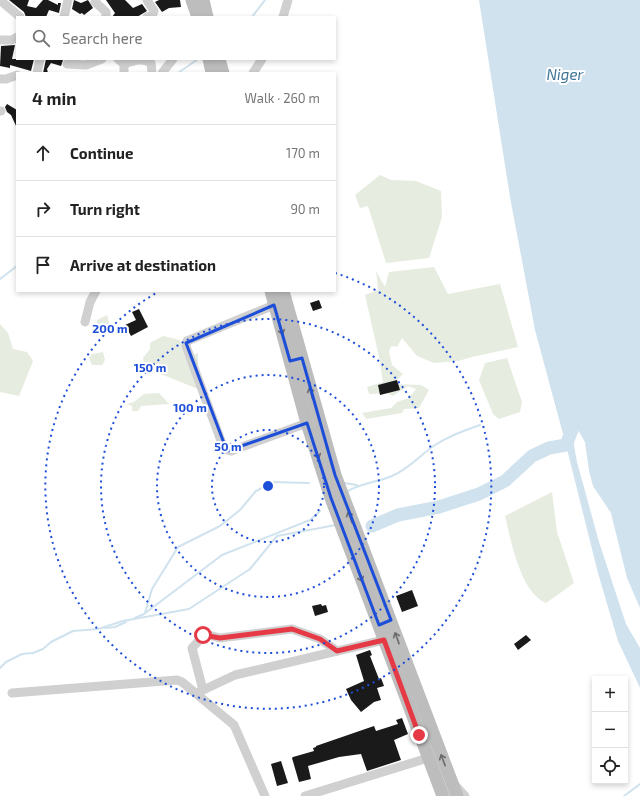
<!DOCTYPE html>
<meta charset="utf-8">
<style>
:root{--surface:#fff;--page:#f2f2f2;--text:#222;--muted:#767676;--line:#e0e0e0}
body{margin:0;font-family:"Exo 2",sans-serif;background:var(--page);color:var(--text)}
.controls{position:absolute;right:12px;bottom:12px;display:grid;overflow:hidden;border-radius:0px;box-shadow:0 2px 6px #0003}
.controls button{width:36px;height:36px;display:grid;place-items:center;padding:0;border:0;border-bottom:1px solid var(--line);background:var(--surface);color:var(--text);font:20px sans-serif}
.stop{position:absolute;width:12px;height:12px;margin:-9px;border:3px solid #e63946;border-radius:50%;background:#fff}
.stop.end{background:#e63946;border-color:#fff;box-shadow:0 1px 4px #0008}
.list{margin:0;padding:0;list-style:none}
h2{display:flex;justify-content:space-between;align-items:center;height:52px;margin:0;padding:0 16px;font-size:17px}
h2 small{font-size:13px;font-weight:400;color:var(--muted)}
.list li{display:grid;grid-template-columns:26px 1fr auto;gap:12px;align-items:center;box-sizing:border-box;height:56px;padding:0 16px;border-top:1px solid var(--line)}
.list b{display:block;font-size:15px;white-space:nowrap}
.list em{font-size:13px;font-style:normal;color:var(--muted)}
.icon{flex:none;width:22px;height:22px;fill:none;stroke:currentColor;stroke-width:2;stroke-linecap:round;stroke-linejoin:round}
.map{position:relative;flex:none;width:640px;height:796px;overflow:hidden}
.search{position:absolute;background:var(--surface);box-shadow:0 2px 6px #0003;left:16px;top:16px;width:320px;height:44px;display:flex;align-items:center;gap:10px;box-sizing:border-box;padding:0 14px;border-radius:0px;color:var(--muted);font-size:15px}
.panel{position:absolute;background:var(--surface);box-shadow:0 2px 6px #0003;left:16px;top:72px;width:320px;height:220px;border-radius:0px}
.map>svg:first-child{display:block}
</style>
<div class="map">
<svg width="640" height="796" viewBox="0 0 640 796">
<rect width="100%" height="100%" fill="#fff"/>
<g fill="#e6ecdf">
<polygon points="380,175 391,180 416,181 441,191 442,217 429,258 386,263 368,206 360,208 355,195"/>
<polygon points="434,267 448,294 500,284 518,347 472,357 458,361 434,363 417,356 402,338 397,347 391,346 389,352 392,365 403,374 393,384 421,385 429,390 419,408 404,409 402,413 366,419 362,413 391,408 397,402 409,398 416,389 408,386 393,396 387,393 369,394 367,387 383,382 379,357 365,295 378,290 376,271 385,287 389,272"/>
<polygon points="107,315 111,330 103,333 96,330 97,320"/>
<polygon points="0,324 8,333 13,349 27,352 33,361 19,396 0,392"/>
<polygon points="163,336 180,340 186,358 198,353 198,389 146,368 143,358 150,349 150,343"/>
<polygon points="103,352 105,360 102,365 92,365 89,358 92,354"/>
<polygon points="507,358 522,402 520,412 499,419 493,414 479,380 485,363"/>
<polygon points="159,393 169,404 141,406 138,411 132,411 132,406 127,404 134,402 144,394"/>
<path d="M 552,492 L 557,532 L 574,583 L 546,603 C 520,592 511,540 505,516 Z"/>
</g>
<polygon fill="#cfe2ee" points="479,0 640,0 640,608 627,578 611,513 593,486 589,471 585,442 578,430 573,431 573,440 577,462 599,542 626,624 640,648 640,688 618,641 598,573 566,445 535,330 510,197"/>
<g fill="none" stroke-linecap="round" stroke-linejoin="round">
<g stroke="#cfe2ee" stroke-width="2">
<polyline points="252,17 265,0"/>
<polyline points="178,73 198,59"/>
<polyline points="0,279 17,266"/>
<polyline points="344,483 357,485"/>
<path d="M 348,491 C 362,483 378,482 392,476 C 409,469 420,455 435,445 C 449,436 465,430 480,425"/>
<polyline points="145,613 152,589 178,547 220,526 240,510 256,491 273,482 309,483"/>
<polyline points="135,618 144,614 222,555 310,520 320,511"/>
<polyline points="105,628 115,627 126,622"/>
<polyline points="0,668 6,662 22,654 33,653 43,649 51,642 73,631 98,629 123,621 189,609 250,569 277,536 336,525"/>
<polyline points="624,796 640,784"/>
</g>
<polyline stroke="#cfe2ee" stroke-width="13" points="372,526 398,515 439,507 479,494 505,481 532,456 549,448 566,445 572,430"/>
</g>
<g fill="#1a1a1a">
<polygon points="9,0 29,0 27,6 36,8 43,0 48,0 58,5 58,3 61,3 59,13 49,10 46,17 26,17 24,12"/>
<polygon points="74,0 81,3 88,0 93,8 84,15 82,13 80,14 72,9"/>
<polygon points="106,0 125,0 133,8 142,4 147,11 137,17 112,17 115,13"/>
<polygon points="159,0 180,0 181,7 169,8 162,12 155,2"/>
<polygon points="15,45 12,59 34,59 31,71 10,65 10,68 0,66 1,46"/>
<polygon points="46,59 63,60 61,66 51,63 47,69 48,73 43,73"/>
<polygon points="7,104 17,110 17,128 11,115 7,112 5,107"/>
<polygon points="319,300 322,308 313,311 310,303"/>
<polygon points="139,309 148,327 131,336 125,325 136,320 132,312"/>
<polygon points="397,380 400,390 380,395 378,385"/>
<polygon points="412,590 418,606 402,612 396,596"/>
<polygon points="321,604 322,606 326,605 328,612 315,616 312,606"/>
<polygon points="526,635 531,640 518,650 514,644"/>
<polygon points="370,650 372,655 370,656 379,679 381,678 384,686 377,688 381,700 374,702 361,712 351,700 346,689 364,681 356,655"/>
<polygon points="402,718 408,734 394,740 401,760 367,771 361,754 339,757 308,766 311,779 299,782 292,758 293,757 314,751 313,748 316,747 316,746 374,726 376,731 398,724 396,720"/>
<polygon points="281,761 288,783 277,786 271,764"/>
</g>
<g fill="none" stroke-linecap="round" stroke-linejoin="round">
<g stroke="#d0d0d0" stroke-width="9">
<polyline points="0,0 20,17"/>
<polyline points="96,0 95,2 106,12 106,17"/>
<polyline points="147,0 154,11 152,16 147,17"/>
<polyline points="64,17 68,0"/>
<polyline points="283,17 288,0"/>
<polyline points="0,40 12,40 17,37"/>
<polyline points="118,59 124,64 124,73"/>
<polyline points="67,64 86,65 102,59"/>
<path d="M 124,64 C 133,61 142,57 151,63 L 152,73"/>
<polyline points="37,73 40,59"/>
<polyline points="162,73 173,59"/>
<polyline points="253,73 262,59"/>
<polyline points="0,79 6,79 17,75"/>
<polyline points="0,111 1,111"/>
<polyline points="274,305 187,341 186,346 224,449 231,451 307,423"/>
<polyline points="85,322 90,302 96,291"/>
<polyline points="203,690 192,648 205,634 220,638 292,629 320,639 337,651"/>
<polyline points="199,692 235,675 384,640"/>
<polyline points="12,693 177,680 182,682 234,725 265,796"/>
<polyline points="454,784 465,796"/>
<polyline points="305,796 428,758"/>
</g>
<g stroke="#bdbdbd" stroke-width="13">
<polyline points="192,0 198,17"/>
<polyline points="203,0 207,17"/>
<polyline points="209,59 212,73"/>
<polyline points="219,59 223,73"/>
<polyline points="271,291 307,423 331,498 443,796"/>
<polyline points="283,291 335,475 457,796"/>
</g>
</g>
<defs><path id="oneway-shaft" d="M-6 0H5M1.5-3L5.5 0L1.5 3" fill="none" stroke-width="1.6" stroke-linecap="round" stroke-linejoin="round"/></defs>
<g stroke="#6a6a6a">
<use href="#oneway-shaft" transform="translate(281 329) rotate(74)"/>
<use href="#oneway-shaft" transform="translate(311 393) rotate(-105)"/>
<use href="#oneway-shaft" transform="translate(317 453) rotate(72)"/>
<use href="#oneway-shaft" transform="translate(350 517) rotate(-110)"/>
<use href="#oneway-shaft" transform="translate(360 576) rotate(69)"/>
<use href="#oneway-shaft" transform="translate(397 638) rotate(-110)"/>
<use href="#oneway-shaft" transform="translate(443 760) rotate(-111)"/>
</g>
<g fill="none" stroke-linecap="round" stroke-linejoin="round">
<polyline stroke="#e63946" stroke-width="5" points="203,635 220,638 292,629 320,639 337,651 384,640 419,735"/>
</g>
<path fill="none" stroke="#1d4ed8" stroke-width="3" stroke-linejoin="round" d="M 274,305 L 290,361 L 302,358 L 335,475 L 391,620 L 379,625 L 331,498 L 307,423 L 227,451 L 186,343 Z"/>
<g fill="none" stroke="#1d4ed8" stroke-width="2" stroke-dasharray="2 4">
<circle cx="268" cy="486" r="56"/>
<circle cx="268" cy="486" r="111"/>
<circle cx="268" cy="486" r="167"/>
<path d="M335 273A223 223 0 1 1 158 292"/>
</g>
<g text-anchor="middle" stroke-width="4" stroke-linejoin="round" paint-order="stroke">
<g font-size="15" font-style="italic" fill="#3f7597" stroke="#fff">
<text x="565" y="80">Niger</text>
</g>
</g>
<circle cx="268" cy="486" r="6" fill="#1d4ed8" stroke="#fff" stroke-width="2"/>
<g font-size="12" text-anchor="middle" font-weight="bold" fill="#1d4ed8" stroke="#fff" stroke-width="4" stroke-linejoin="round" paint-order="stroke">
<text x="110" y="333">200 m</text>
<text x="150" y="372">150 m</text>
<text x="190" y="412">100 m</text>
<text x="228" y="451">50 m</text>
</g>
</svg>
<div class="controls">
<button>+</button>
<button>−</button>
<button><svg class="icon" aria-label="locate" viewBox="0 0 24 24"><circle cx="12" cy="12" r="6"/><path d="M12 2v4M12 18v4M2 12h4M18 12h4"/></svg></button>
</div>
<div class="stop" style="left:203px;top:635px"></div>
<div class="stop end" style="left:419px;top:735px"></div>
<div class="search"><svg class="icon" aria-label="search" viewBox="0 0 24 24"><circle cx="10" cy="10" r="6"/><path d="M15 15l6 6"/></svg>Search here</div>
<section class="panel">
<h2>4 min<small>Walk · 260 m</small></h2>
<ul class="list">
<li><svg class="icon" aria-label="ahead" viewBox="0 0 24 24"><path d="M12 20V5M6 11l6-6 6 6"/></svg><div><b>Continue</b></div><em>170 m</em></li>
<li><svg class="icon" aria-label="right" viewBox="0 0 24 24"><path d="M7 20v-9h11M14 6l5 5-5 5"/></svg><div><b>Turn right</b></div><em>90 m</em></li>
<li><svg class="icon" aria-label="arrive" viewBox="0 0 24 24"><path d="M6 21V4h12l-3 4 3 4H6"/></svg><div><b>Arrive at destination</b></div></li>
</ul>
</section>
</div>
